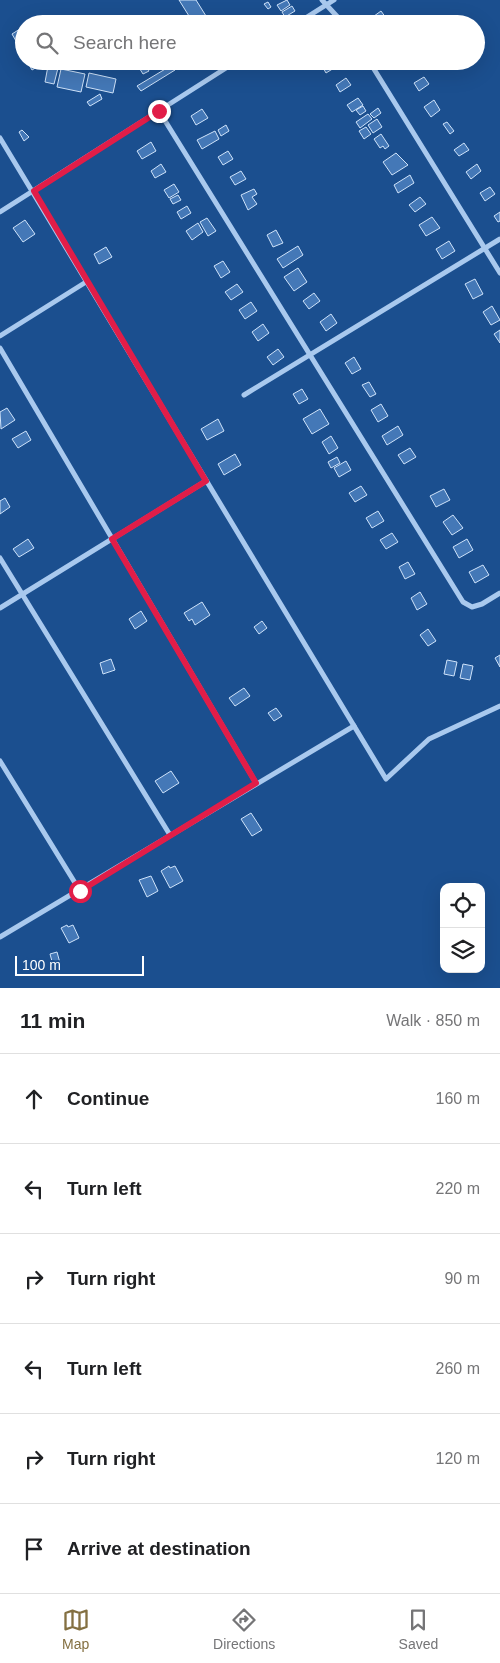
<!DOCTYPE html>
<meta charset="utf-8">
<style>
:root{--surface:#fff;--page:#f2f2f2;--text:#202124;--muted:#757577;--line:#e0e0e0;--accent:#847042}
body{margin:0;font-family:Helvetica,sans-serif;background:var(--page);color:var(--text)}
.controls{position:absolute;right:15px;bottom:15px;display:grid;overflow:hidden;border-radius:10px;box-shadow:0 5px 20px #0002}
.controls button{width:45px;height:45px;display:grid;place-items:center;padding:0;border:0;border-bottom:1px solid var(--line);background:var(--surface);color:var(--text);font:25px sans-serif}
.scale{position:absolute;left:15px;bottom:12px;width:129px;box-sizing:border-box;padding-left:5px;border:2px solid #fff;border-top:0;font-size:14px;line-height:18px;white-space:nowrap;color:#fff;-webkit-text-stroke:4px #1b4f8f;paint-order:stroke}
.stop{position:absolute;width:15px;height:15px;margin:-11px;border:4px solid #e11d48;border-radius:50%;background:#fff}
.stop.end{background:#e11d48;border-color:#fff;box-shadow:0 1px 5px #0008}
.list{margin:0;padding:0;list-style:none}
h2{display:flex;justify-content:space-between;align-items:center;height:65px;margin:0;padding:0 20px;font-size:21px}
h2 small{font-size:16px;font-weight:400;color:var(--muted)}
.list li{display:grid;grid-template-columns:32px 1fr auto;gap:15px;align-items:center;box-sizing:border-box;height:90px;padding:0 20px;border-top:1px solid var(--line)}
.list b{display:block;font-size:19px;white-space:nowrap}
.list em{font-size:16px;font-style:normal;color:var(--muted)}
.icon{flex:none;width:28px;height:28px;fill:none;stroke:currentColor;stroke-width:2;stroke-linecap:round;stroke-linejoin:round}
.map{position:relative;flex:none;width:500px;height:988px;overflow:hidden}
.search{position:absolute;background:var(--surface);box-shadow:0 5px 20px #0002;left:15px;right:15px;top:15px;height:55px;display:flex;align-items:center;gap:12px;box-sizing:border-box;padding:0 18px;border-radius:28px;color:var(--muted);font-size:19px}
.sheet{height:605px;background:var(--surface)}
nav{display:flex;justify-content:space-around;align-items:center;box-sizing:border-box;height:70px;border-top:1px solid var(--line);background:var(--surface);font-size:14px;color:var(--muted)}
nav a{display:grid;justify-items:center;gap:2px}
nav .on{color:var(--accent)}
.map>svg:first-child{display:block}
</style>
<div class="map">
<svg width="500" height="988" viewBox="0 0 500 988">
<rect width="100%" height="100%" fill="#1b4f8f"/>
<g fill="#4478b7" stroke="#cfe3fa">
<polygon points="179,0 196,0 211,24 194,24"/>
<polygon points="287,0 290,5 281,11 277,5"/>
<polygon points="268,2 271,7 268,9 264,4"/>
<polygon points="292,6 295,11 285,17 282,12"/>
<polygon points="381,11 386,18 378,24 373,24 370,19"/>
<polygon points="23,27 24,28 24,55 12,34"/>
<polygon points="27,61 43,61 44,63 32,70"/>
<polygon points="325,61 336,61 339,65 326,73 321,64"/>
<polygon points="400,61 414,61 405,68"/>
<polygon points="144,63 149,71 143,74 138,66"/>
<polygon points="172,65 175,70 141,91 137,86"/>
<polygon points="48,66 58,68 54,84 45,82"/>
<polygon points="61,69 85,74 81,92 57,87"/>
<polygon points="89,73 116,79 113,93 86,87"/>
<polygon points="424,77 429,84 419,91 414,83"/>
<polygon points="346,78 351,85 340,92 336,85"/>
<polygon points="100,94 102,99 90,106 87,102"/>
<polygon points="358,98 363,105 352,112 347,105"/>
<polygon points="434,100 440,110 431,117 424,107"/>
<polygon points="363,106 366,111 360,115 356,110"/>
<polygon points="378,108 381,113 374,118 370,114"/>
<polygon points="202,109 208,118 196,125 191,116"/>
<polygon points="368,114 372,119 360,128 356,122"/>
<polygon points="377,119 382,127 373,133 368,125"/>
<polygon points="447,122 454,131 450,134 443,124"/>
<polygon points="226,125 229,131 221,136 218,130"/>
<polygon points="366,127 371,134 364,139 359,131"/>
<polygon points="22,130 29,137 24,141 19,132"/>
<polygon points="215,131 219,139 202,149 197,140"/>
<polygon points="381,134 389,146 385,149 383,146 380,148 374,139"/>
<polygon points="151,142 156,151 142,159 137,151"/>
<polygon points="464,143 469,150 459,156 454,150"/>
<polygon points="228,151 233,159 223,165 218,157"/>
<polygon points="396,153 408,165 392,175 383,162"/>
<polygon points="161,164 166,172 155,178 151,171"/>
<polygon points="477,164 481,171 471,179 466,172"/>
<polygon points="241,171 246,179 235,185 230,177"/>
<polygon points="410,175 414,183 398,193 394,185"/>
<polygon points="174,184 179,192 169,198 164,190"/>
<polygon points="490,187 495,194 485,201 480,193"/>
<polygon points="254,189 257,194 252,197 257,204 248,210 241,195"/>
<polygon points="178,195 181,200 173,204 170,199"/>
<polygon points="420,197 426,204 415,212 409,205"/>
<polygon points="187,206 191,213 181,219 177,212"/>
<polygon points="500,212 500,221 498,222 494,216"/>
<polygon points="432,217 440,228 426,236 419,225"/>
<polygon points="207,218 216,231 208,236 200,222"/>
<polygon points="25,220 35,234 23,242 13,228"/>
<polygon points="198,223 203,232 192,240 186,231"/>
<polygon points="276,230 283,243 273,247 267,235"/>
<polygon points="449,241 455,251 442,259 436,249"/>
<polygon points="298,246 303,255 283,268 277,259"/>
<polygon points="106,247 112,257 99,264 94,254"/>
<polygon points="223,261 230,272 221,278 214,266"/>
<polygon points="298,268 307,282 294,291 284,277"/>
<polygon points="475,279 483,294 473,299 465,284"/>
<polygon points="237,284 243,292 231,300 225,292"/>
<polygon points="314,293 320,301 309,309 303,301"/>
<polygon points="251,302 257,311 245,319 239,310"/>
<polygon points="492,306 500,320 491,325 483,312"/>
<polygon points="331,314 337,323 326,331 320,322"/>
<polygon points="263,324 269,333 258,341 252,332"/>
<polygon points="500,330 500,343 494,334"/>
<polygon points="278,349 284,357 273,365 267,357"/>
<polygon points="354,357 361,369 352,374 345,363"/>
<polygon points="369,382 376,394 370,397 362,385"/>
<polygon points="302,389 308,399 299,404 293,394"/>
<polygon points="381,404 388,416 378,422 371,410"/>
<polygon points="7,408 15,420 1,429 0,412"/>
<polygon points="320,409 329,424 312,434 303,419"/>
<polygon points="218,419 224,431 207,440 201,429"/>
<polygon points="398,426 403,435 387,445 382,436"/>
<polygon points="26,431 31,440 18,448 12,439"/>
<polygon points="331,436 338,448 329,454 322,442"/>
<polygon points="410,448 416,457 404,464 398,455"/>
<polygon points="235,454 241,465 224,475 218,464"/>
<polygon points="337,457 340,463 331,468 328,462"/>
<polygon points="346,461 351,470 339,477 334,468"/>
<polygon points="361,486 367,495 355,502 349,493"/>
<polygon points="444,489 450,500 436,507 430,496"/>
<polygon points="5,498 10,507 0,514 0,501"/>
<polygon points="378,511 384,521 372,528 366,518"/>
<polygon points="453,515 463,528 452,535 443,522"/>
<polygon points="392,533 398,542 386,549 380,540"/>
<polygon points="28,539 34,548 19,557 13,549"/>
<polygon points="467,539 473,550 459,558 453,547"/>
<polygon points="408,562 415,574 405,579 399,567"/>
<polygon points="483,565 489,575 475,583 469,572"/>
<polygon points="420,592 427,604 417,610 411,598"/>
<polygon points="202,602 210,615 195,625 192,619 189,621 184,613"/>
<polygon points="141,611 147,621 135,629 129,619"/>
<polygon points="262,621 267,628 259,634 254,627"/>
<polygon points="428,629 436,641 428,646 420,635"/>
<polygon points="500,655 500,667 495,658"/>
<polygon points="111,659 115,670 103,674 100,663"/>
<polygon points="447,660 457,662 454,676 444,674"/>
<polygon points="463,664 473,666 470,680 460,678"/>
<polygon points="244,688 250,696 235,706 229,698"/>
<polygon points="276,708 282,716 274,721 268,713"/>
<polygon points="171,771 179,783 163,793 155,781"/>
<polygon points="251,813 262,830 252,836 241,819"/>
<polygon points="169,866 170,868 175,866 183,881 170,888 161,871"/>
<polygon points="151,876 158,891 147,897 139,880"/>
<polygon points="67,925 68,927 73,925 79,938 69,943 61,928"/>
<polygon points="57,952 60,963 53,965 50,954"/>
</g>
<g fill="none" stroke-linecap="round" stroke-linejoin="round">
<g stroke="#a9c9ee" stroke-width="5">
<polyline points="322,0 344,24"/>
<polyline points="296,24 334,0"/>
<polyline points="369,61 500,273"/>
<polyline points="159,111 463,602 472,607 482,604 500,593"/>
<polyline points="0,138 386,779 429,739 500,706"/>
<polyline points="0,212 237,61"/>
<polyline points="0,336 86,282"/>
<polyline points="0,348 256,783"/>
<polyline points="244,395 500,239"/>
<polyline points="0,558 170,835"/>
<polyline points="0,608 206,481"/>
<polyline points="0,761 80,891"/>
<polyline points="0,937 354,726"/>
</g>
</g>
<g fill="none" stroke-linecap="round" stroke-linejoin="round">
<polyline stroke="#e11d48" stroke-width="6" points="80,891 256,783 112,539 206,481 34,191 159,111"/>
</g>
</svg>
<div class="controls">
<button><svg class="icon" aria-label="locate" viewBox="0 0 24 24"><circle cx="12" cy="12" r="6"/><path d="M12 2v4M12 18v4M2 12h4M18 12h4"/></svg></button>
<button><svg class="icon" aria-label="layers" viewBox="0 0 24 24"><path d="M12 4l9 5-9 5-9-5zM3 14l9 5 9-5"/></svg></button>
</div>
<div class="scale">100 m</div>
<div class="stop" style="left:80px;top:891px"></div>
<div class="stop end" style="left:159px;top:111px"></div>
<div class="search"><svg class="icon" aria-label="search" viewBox="0 0 24 24"><circle cx="10" cy="10" r="6"/><path d="M15 15l6 6"/></svg>Search here</div>
</div>
<section class="sheet">
<h2>11 min<small>Walk · 850 m</small></h2>
<ul class="list">
<li><svg class="icon" aria-label="ahead" viewBox="0 0 24 24"><path d="M12 20V5M6 11l6-6 6 6"/></svg><div><b>Continue</b></div><em>160 m</em></li>
<li><svg class="icon" aria-label="left" viewBox="0 0 24 24"><path d="M17 20v-9H6M10 6l-5 5 5 5"/></svg><div><b>Turn left</b></div><em>220 m</em></li>
<li><svg class="icon" aria-label="right" viewBox="0 0 24 24"><path d="M7 20v-9h11M14 6l5 5-5 5"/></svg><div><b>Turn right</b></div><em>90 m</em></li>
<li><svg class="icon" aria-label="left" viewBox="0 0 24 24"><path d="M17 20v-9H6M10 6l-5 5 5 5"/></svg><div><b>Turn left</b></div><em>260 m</em></li>
<li><svg class="icon" aria-label="right" viewBox="0 0 24 24"><path d="M7 20v-9h11M14 6l5 5-5 5"/></svg><div><b>Turn right</b></div><em>120 m</em></li>
<li><svg class="icon" aria-label="arrive" viewBox="0 0 24 24"><path d="M6 21V4h12l-3 4 3 4H6"/></svg><div><b>Arrive at destination</b></div></li>
</ul>
</section>
<nav>
<a class="on"><svg class="icon" aria-label="map" viewBox="0 0 24 24"><path d="M3 6l6-2 6 2 6-2v14l-6 2-6-2-6 2zM9 4v14M15 6v14"/></svg>Map</a>
<a><svg class="icon" aria-label="directions" viewBox="0 0 24 24"><path d="M12 3l9 9-9 9-9-9zM9 14v-3h6M13 9l2 2-2 2"/></svg>Directions</a>
<a><svg class="icon" aria-label="saved" viewBox="0 0 24 24"><path d="M7 4h10v16l-5-4-5 4z"/></svg>Saved</a>
</nav>
